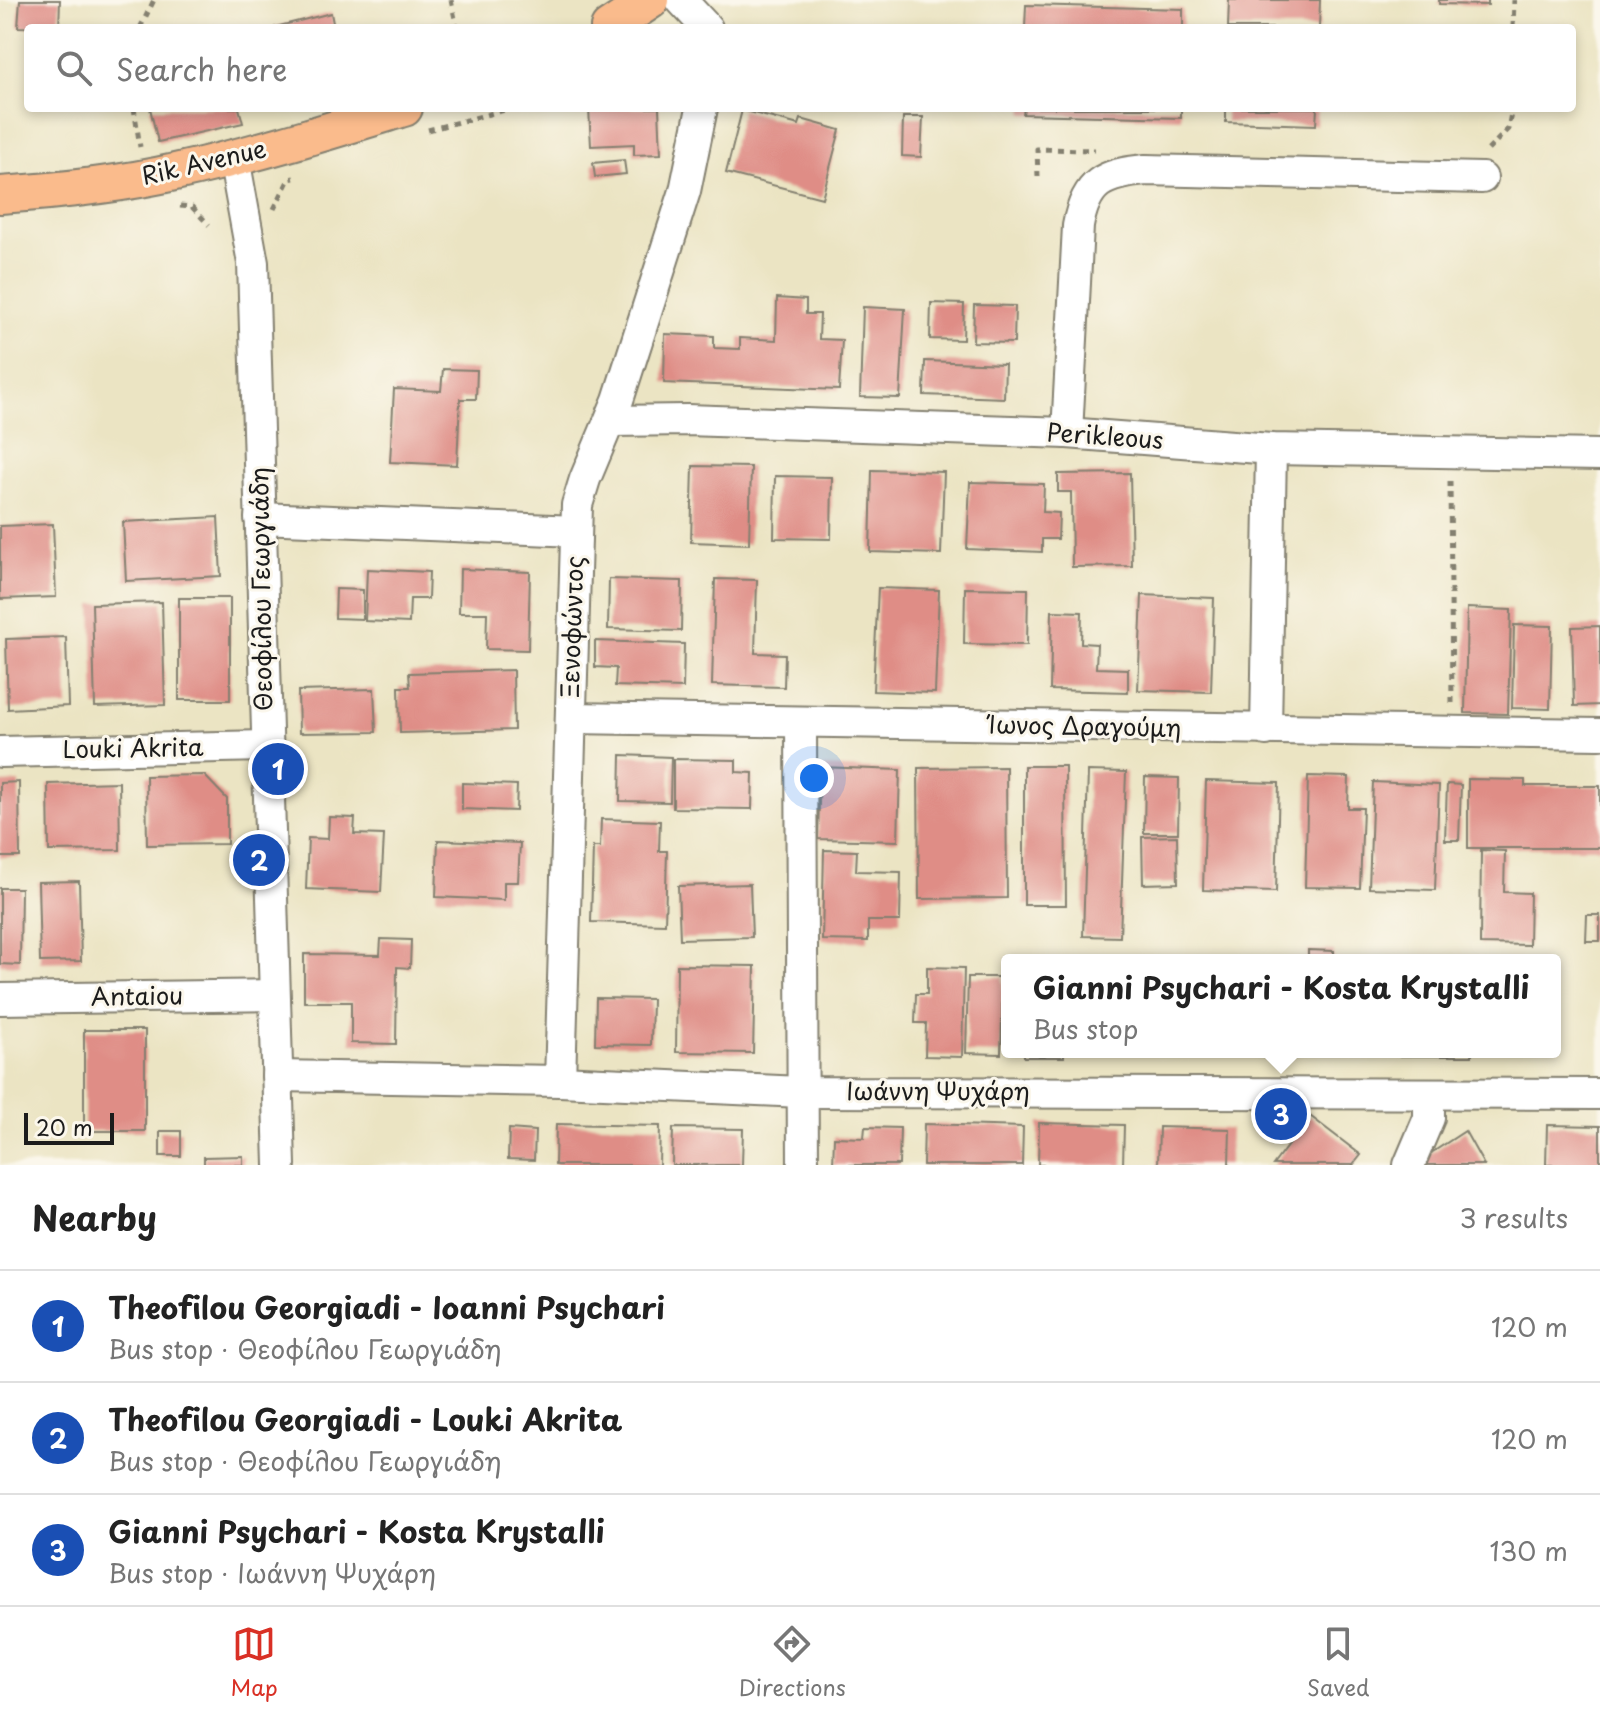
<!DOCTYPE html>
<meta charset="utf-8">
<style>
:root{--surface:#fff;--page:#f6f6f6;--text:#222;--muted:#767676;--line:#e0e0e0;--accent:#d93025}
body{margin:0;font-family:"Playpen Sans",sans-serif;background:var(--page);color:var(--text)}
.scale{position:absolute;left:24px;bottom:20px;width:90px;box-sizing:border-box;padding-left:8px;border:4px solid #1c1c1c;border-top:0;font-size:22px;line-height:28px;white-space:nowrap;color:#1c1c1c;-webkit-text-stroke:6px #fbf7ec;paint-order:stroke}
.you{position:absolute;left:814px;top:778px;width:28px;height:28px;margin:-20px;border:6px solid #fff;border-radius:50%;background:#1a73e8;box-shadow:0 0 0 12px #1a73e833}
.badge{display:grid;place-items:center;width:52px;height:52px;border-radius:50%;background:var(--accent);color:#fff;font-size:26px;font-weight:700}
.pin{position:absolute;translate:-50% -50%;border:4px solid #fff;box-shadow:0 2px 8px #0006}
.popup{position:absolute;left:1001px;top:954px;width:560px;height:104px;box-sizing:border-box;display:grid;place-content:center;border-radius:8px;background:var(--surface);filter:drop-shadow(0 2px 6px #0005);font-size:26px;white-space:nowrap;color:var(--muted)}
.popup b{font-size:30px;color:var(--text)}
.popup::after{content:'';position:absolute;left:50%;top:100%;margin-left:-16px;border:16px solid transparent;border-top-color:var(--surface)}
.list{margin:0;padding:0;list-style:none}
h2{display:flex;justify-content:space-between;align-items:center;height:104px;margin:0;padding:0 32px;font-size:34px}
h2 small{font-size:26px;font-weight:400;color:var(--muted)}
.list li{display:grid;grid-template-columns:52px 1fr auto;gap:24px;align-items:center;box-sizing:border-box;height:112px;padding:0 32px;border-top:2px solid var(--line)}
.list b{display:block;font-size:30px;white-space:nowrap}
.list p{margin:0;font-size:26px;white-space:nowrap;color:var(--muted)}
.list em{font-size:26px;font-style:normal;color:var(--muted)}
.icon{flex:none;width:44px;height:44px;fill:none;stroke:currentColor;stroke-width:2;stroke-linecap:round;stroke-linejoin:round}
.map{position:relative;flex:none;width:1600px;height:1165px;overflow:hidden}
.search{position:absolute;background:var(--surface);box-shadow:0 4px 12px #0003;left:24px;right:24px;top:24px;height:88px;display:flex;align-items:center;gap:20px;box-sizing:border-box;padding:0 28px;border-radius:8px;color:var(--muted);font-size:30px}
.sheet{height:440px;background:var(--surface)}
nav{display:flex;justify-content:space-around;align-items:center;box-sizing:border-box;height:112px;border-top:2px solid var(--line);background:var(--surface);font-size:22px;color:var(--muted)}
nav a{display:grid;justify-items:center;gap:4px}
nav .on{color:var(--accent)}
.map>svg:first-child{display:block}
</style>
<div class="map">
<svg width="1600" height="1165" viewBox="0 0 1600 1165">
<rect width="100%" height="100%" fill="#fbf7ec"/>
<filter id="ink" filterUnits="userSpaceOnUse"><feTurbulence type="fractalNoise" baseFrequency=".0125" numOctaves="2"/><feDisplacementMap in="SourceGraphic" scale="16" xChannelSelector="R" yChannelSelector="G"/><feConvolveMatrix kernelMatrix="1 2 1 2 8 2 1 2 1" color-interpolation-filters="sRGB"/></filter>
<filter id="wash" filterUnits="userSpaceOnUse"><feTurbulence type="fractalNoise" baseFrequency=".006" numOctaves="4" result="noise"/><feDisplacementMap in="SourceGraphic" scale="32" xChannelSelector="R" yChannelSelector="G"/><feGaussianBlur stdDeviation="1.8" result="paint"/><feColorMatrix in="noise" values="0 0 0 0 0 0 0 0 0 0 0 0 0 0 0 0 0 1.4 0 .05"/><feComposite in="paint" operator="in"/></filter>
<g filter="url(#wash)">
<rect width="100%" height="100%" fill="#ebe4c3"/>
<g id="blocks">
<g fill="#df8d86">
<polygon points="20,0 60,0 59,28 18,27"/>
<polygon points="1229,0 1320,0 1319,28 1228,28"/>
<polygon points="1439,0 1488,0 1488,5 1439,4"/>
<polygon points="1026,5 1183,9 1183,28 1025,28"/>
<polygon points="331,13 334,28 275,28 275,27"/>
<polygon points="150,108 239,108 243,123 158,142"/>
<polygon points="589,108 659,108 661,154 634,155 634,144 591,146"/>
<polygon points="1024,108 1181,108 1181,118 1023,114"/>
<polygon points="1226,108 1317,108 1316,125 1226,122"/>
<polygon points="742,110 799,125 801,119 840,130 822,198 726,173"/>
<polygon points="903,117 923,117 921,157 902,156"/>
<polygon points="624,160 626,174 595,177 593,163"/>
<polygon points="777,298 806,300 806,314 820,314 819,339 842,340 839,390 664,383 665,334 714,336 714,348 740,349 740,338 776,340"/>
<polygon points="931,303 964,304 963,340 930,339"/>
<polygon points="974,305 1015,306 1014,343 973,342"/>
<polygon points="863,307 905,309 900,398 860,397"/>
<polygon points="925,361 1005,364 1004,398 924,395"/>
<polygon points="443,369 477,370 476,399 460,399 457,465 390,462 394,389 441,391"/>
<polygon points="693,466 751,467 749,544 691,542"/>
<polygon points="872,470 944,472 941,554 870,552"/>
<polygon points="1130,473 1132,566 1072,567 1071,492 1058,492 1058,474"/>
<polygon points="775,476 832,477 831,539 774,538"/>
<polygon points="970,482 1044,484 1043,512 1059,513 1058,539 1042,539 1042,552 967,549"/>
<polygon points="218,517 221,576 126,581 123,522"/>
<polygon points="53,524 56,597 0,599 0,526"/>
<polygon points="367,569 429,572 428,599 410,599 409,623 365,621"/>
<polygon points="460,569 530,572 528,650 486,649 487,613 459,613"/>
<polygon points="609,579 682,581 681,631 608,629"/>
<polygon points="715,579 757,580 755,653 785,654 784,687 712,685"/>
<polygon points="878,588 939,590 935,693 873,691"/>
<polygon points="965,588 1028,589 1027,645 964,644"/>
<polygon points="336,589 363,590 363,619 335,618"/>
<polygon points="1142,595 1214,598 1211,692 1138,690"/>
<rect x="179" y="598" width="51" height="102"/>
<polygon points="162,602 165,705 95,707 92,604"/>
<polygon points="1467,608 1511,610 1508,714 1465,713"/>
<polygon points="1052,611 1082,612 1081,643 1097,644 1096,668 1128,669 1128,692 1050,690"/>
<polygon points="1514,625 1552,626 1550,709 1512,708"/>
<polygon points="1600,626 1600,705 1574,706 1572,627"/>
<polygon points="66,637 68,706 8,709 6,639"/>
<polygon points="595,641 684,644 683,688 615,686 616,668 595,667"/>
<polygon points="513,670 514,730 400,733 399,687 410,687 409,673"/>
<polygon points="374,689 376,732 299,733 298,691"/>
<polygon points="621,755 671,757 670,802 620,801"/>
<polygon points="673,759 736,760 736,772 753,773 752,809 673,808"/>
<polygon points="1024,766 1065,766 1066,905 1024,905"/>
<polygon points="820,767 900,770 898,841 818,839"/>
<polygon points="1006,767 1007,898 919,899 918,768"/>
<polygon points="1088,771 1126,772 1120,937 1083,936"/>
<polygon points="204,775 227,799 227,844 147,845 146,776"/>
<polygon points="1308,776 1349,777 1348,808 1363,808 1360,888 1305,887"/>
<polygon points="1145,777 1179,778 1178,833 1144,833"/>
<polygon points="1468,779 1525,780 1525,786 1600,786 1600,848 1468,848"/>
<polygon points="1206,781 1279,783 1276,892 1203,890"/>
<polygon points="19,782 20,857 0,857 0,783"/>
<polygon points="119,782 120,850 49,851 48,784"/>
<polygon points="1373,782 1439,785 1435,890 1369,888"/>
<polygon points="462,783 517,785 516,811 462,809"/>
<polygon points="1447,784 1461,785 1459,840 1445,840"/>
<polygon points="329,817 355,818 354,834 384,835 381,892 306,889 308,838 328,839"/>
<polygon points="601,819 660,821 659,851 667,851 665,924 591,922 593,847 600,847"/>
<polygon points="1177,836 1178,883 1143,884 1142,837"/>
<polygon points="438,840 520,843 518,882 504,882 504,900 436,897"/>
<polygon points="824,850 857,851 856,871 901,872 900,921 868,921 868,941 822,940"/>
<polygon points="1481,850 1505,851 1504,892 1530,893 1529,945 1480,944"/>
<polygon points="79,881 81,961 40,962 38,882"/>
<polygon points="750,884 752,937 680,939 678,886"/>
<polygon points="0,888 21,888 20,965 0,964"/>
<polygon points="1587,915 1600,915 1600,941 1586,941"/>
<polygon points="381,939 411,940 410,968 397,967 396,1044 351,1043 351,1002 304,1002 304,954 380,955"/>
<polygon points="1308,950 1334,951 1334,960 1308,960"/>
<polygon points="677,965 755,966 753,1053 676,1052"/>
<polygon points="927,967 964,968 962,1057 925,1056 926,1023 915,1023 916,994 927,994"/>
<polygon points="968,977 1003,977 1001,1054 966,1053"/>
<polygon points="596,998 652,999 651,1045 595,1044"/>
<rect x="84" y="1030" width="61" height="101"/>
<rect x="1024" y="1052" width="40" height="5"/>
<rect x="1395" y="1052" width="77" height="4"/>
<polygon points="1310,1116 1361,1155 1353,1165 1273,1165"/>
<polygon points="1039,1123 1124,1125 1123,1165 1038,1165"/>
<polygon points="556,1124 660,1126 659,1165 555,1165"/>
<polygon points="924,1124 1023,1127 1022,1165 923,1165"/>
<polygon points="1547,1125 1600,1126 1600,1165 1546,1165"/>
<polygon points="865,1127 900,1128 899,1165 833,1165 834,1137 864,1138"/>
<polygon points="1159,1127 1230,1129 1229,1165 1158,1165"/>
<polygon points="673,1128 743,1129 742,1165 672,1165"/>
<polygon points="509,1129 535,1131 534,1160 508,1159"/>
<rect x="160" y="1131" width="21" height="25"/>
<polygon points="1465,1131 1484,1165 1422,1165 1419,1161"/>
<polygon points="243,1156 243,1165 204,1165 204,1157"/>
</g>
</g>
</g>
<g filter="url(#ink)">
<use href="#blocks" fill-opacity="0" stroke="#848070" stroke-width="2"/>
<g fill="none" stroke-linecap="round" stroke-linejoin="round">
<defs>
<g id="minor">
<polyline points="681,0 707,28"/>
<polyline points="234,158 253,263 280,1165"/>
<polyline points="611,421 687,420 1067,433 1271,449 1600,455"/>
<path d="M 1067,433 L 1078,226 C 1086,182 1103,174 1146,170 L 1482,178"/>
<polyline points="260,518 576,531"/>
<polyline points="571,718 1600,734"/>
<polyline points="801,722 803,1165"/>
<polyline points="1266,730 1271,449"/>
<polyline points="0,752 266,746"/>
<polyline points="0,999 274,995"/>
<polyline points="277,1076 560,1081 801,1092 1600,1094"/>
<polyline points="560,1081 577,505 585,479 618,400 685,191 702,108"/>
<polyline points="1409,1165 1429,1118 1429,1094"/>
</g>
<g id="major">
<polyline points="609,28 651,0"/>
<path d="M 0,195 C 58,191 118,185 175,172 C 253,155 329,131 404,108"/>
</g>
</defs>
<use href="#minor" stroke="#848070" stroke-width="34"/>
<use href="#major" stroke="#848070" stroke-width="40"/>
<g stroke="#848070" stroke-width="5" stroke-dasharray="6 6" stroke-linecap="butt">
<polyline points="451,0 457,28"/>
<polyline points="140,28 154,0"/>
<polyline points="1513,28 1514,0"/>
<polyline points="134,108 140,147"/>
<polyline points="428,130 512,108"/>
<polyline points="1488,150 1508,129 1512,108"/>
<polyline points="1038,177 1037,149 1095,150"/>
<polyline points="180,206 192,207 209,225"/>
<polyline points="274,209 289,179 294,178"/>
<polyline points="1450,481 1452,703"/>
</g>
<use href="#minor" stroke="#fff" stroke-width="30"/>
<use href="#major" stroke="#fabb8c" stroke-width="36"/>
</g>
</g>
<g text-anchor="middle" stroke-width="6" stroke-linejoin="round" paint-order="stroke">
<g font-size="24" fill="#1c1c1c" stroke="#fbf7ec">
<text transform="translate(204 163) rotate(-13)" y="8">Rik Avenue</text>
<text transform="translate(1105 437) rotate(4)" y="8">Perikleous</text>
<text transform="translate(262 589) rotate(-91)" y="8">Θεοφίλου Γεωργιάδη</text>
<text transform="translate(573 627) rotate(-88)" y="8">Ξενοφώντος</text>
<text transform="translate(1085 727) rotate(1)" y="8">Ίωνος Δραγούμη</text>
<text transform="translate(133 749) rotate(-1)" y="8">Louki Akrita</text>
<text transform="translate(137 997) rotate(-1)" y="8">Antaiou</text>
<text x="938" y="1100">Ιωάννη Ψυχάρη</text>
</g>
</g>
</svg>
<div class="scale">20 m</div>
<div class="you"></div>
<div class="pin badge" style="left:278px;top:769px;background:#1a4fb4">1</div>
<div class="pin badge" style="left:259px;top:860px;background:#1a4fb4">2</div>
<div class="pin badge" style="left:1281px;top:1114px;background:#1a4fb4">3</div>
<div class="popup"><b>Gianni Psychari - Kosta Krystalli</b>Bus stop</div>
<div class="search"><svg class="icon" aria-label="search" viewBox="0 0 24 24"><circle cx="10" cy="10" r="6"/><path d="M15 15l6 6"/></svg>Search here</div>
</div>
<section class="sheet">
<h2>Nearby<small>3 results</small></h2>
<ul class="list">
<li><span class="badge" style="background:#1a4fb4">1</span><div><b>Theofilou Georgiadi - Ioanni Psychari</b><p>Bus stop · Θεοφίλου Γεωργιάδη</p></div><em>120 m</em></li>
<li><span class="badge" style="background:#1a4fb4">2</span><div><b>Theofilou Georgiadi - Louki Akrita</b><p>Bus stop · Θεοφίλου Γεωργιάδη</p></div><em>120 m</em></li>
<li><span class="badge" style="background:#1a4fb4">3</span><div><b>Gianni Psychari - Kosta Krystalli</b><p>Bus stop · Ιωάννη Ψυχάρη</p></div><em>130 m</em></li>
</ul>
</section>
<nav>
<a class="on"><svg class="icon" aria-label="map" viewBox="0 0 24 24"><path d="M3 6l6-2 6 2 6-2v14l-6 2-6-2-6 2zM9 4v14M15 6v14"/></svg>Map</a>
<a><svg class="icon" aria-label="directions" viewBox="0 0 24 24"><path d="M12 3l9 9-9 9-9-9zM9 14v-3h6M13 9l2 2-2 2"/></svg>Directions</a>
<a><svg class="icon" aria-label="saved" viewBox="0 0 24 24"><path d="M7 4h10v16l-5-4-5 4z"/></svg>Saved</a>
</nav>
